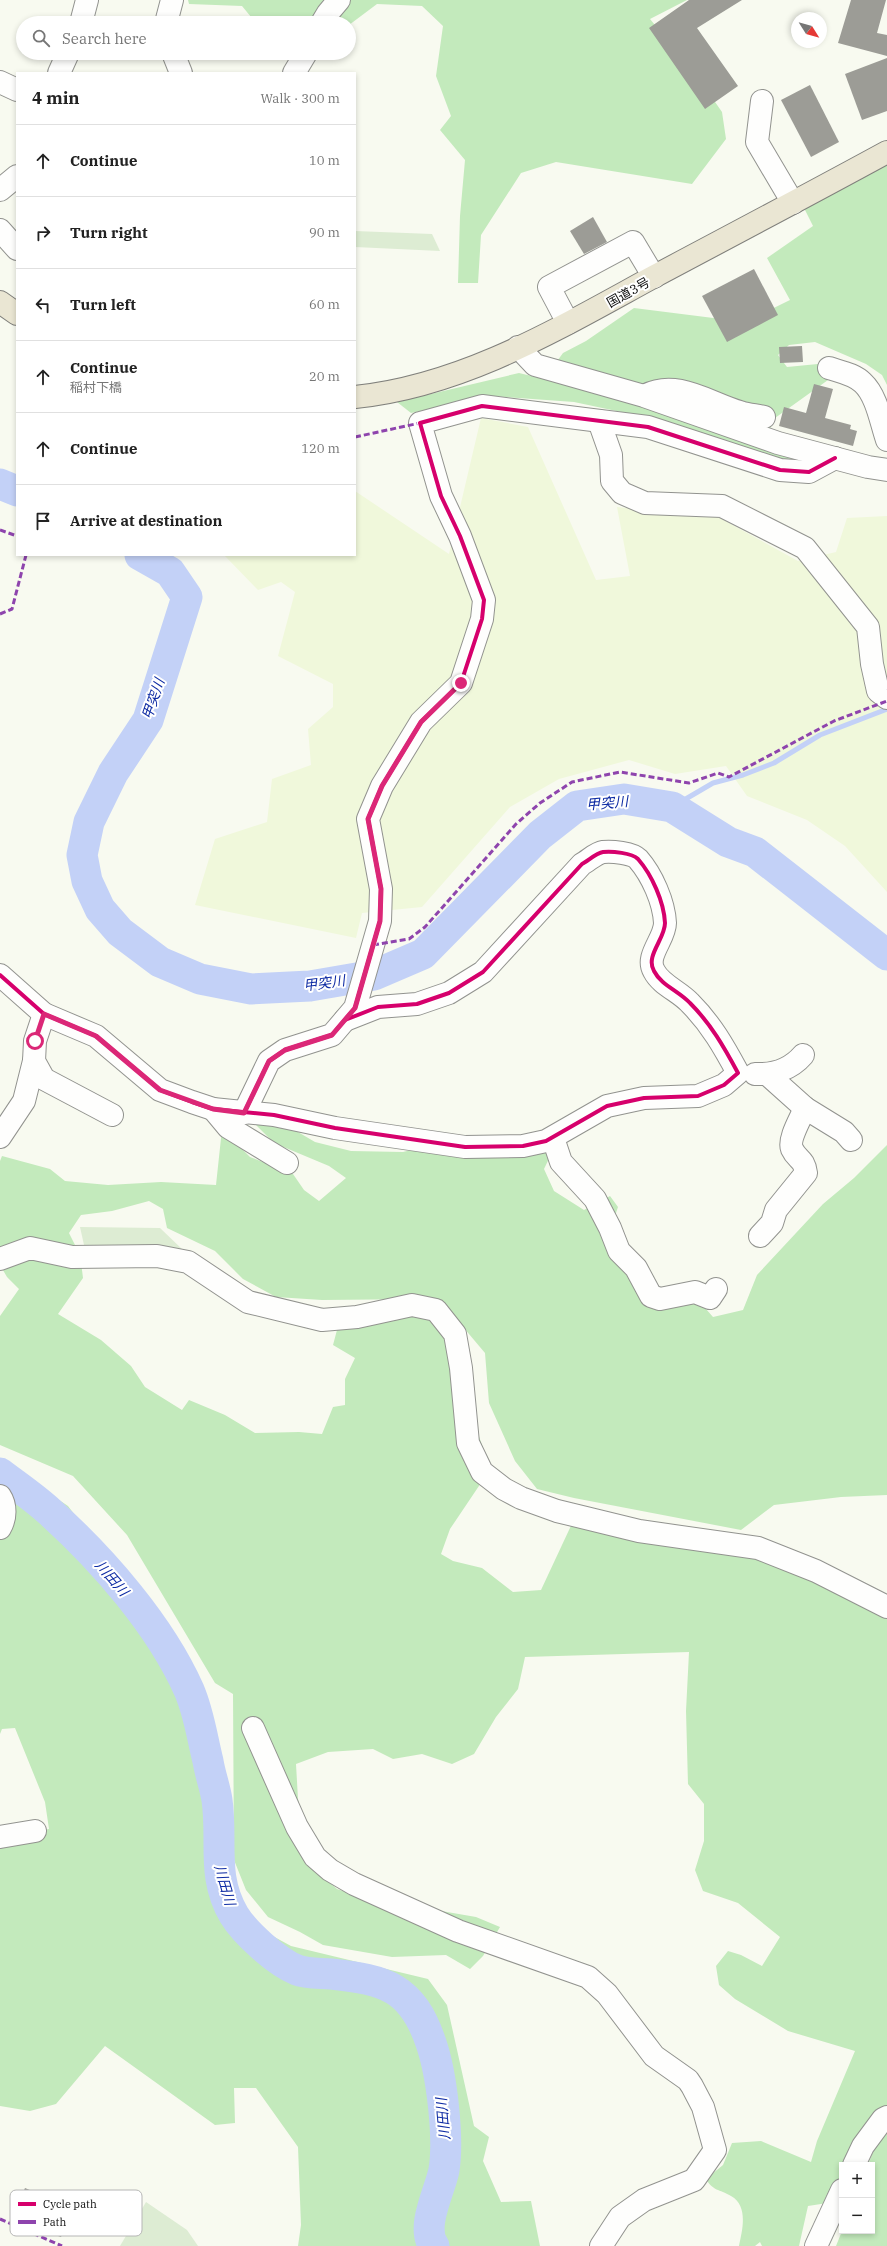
<!DOCTYPE html>
<meta charset="utf-8">
<style>
:root{--surface:#fff;--page:#f6f6f6;--text:#222;--muted:#767676;--line:#e0e0e0}
body{margin:0;font-family:"IBM Plex Serif","Noto Sans JP",serif;background:var(--page);color:var(--text)}
.controls{position:absolute;right:12px;bottom:12px;display:grid;overflow:hidden;border-radius:0px;box-shadow:0 2px 6px #0003}
.controls button{width:36px;height:36px;display:grid;place-items:center;padding:0;border:0;border-bottom:1px solid var(--line);background:var(--surface);color:var(--text);font:20px sans-serif}
.compass{position:absolute;left:791px;top:12px;width:36px;height:36px;border-radius:50%;background:var(--surface);box-shadow:0 2px 6px #0003;rotate:127deg}
.stop{position:absolute;width:12px;height:12px;margin:-9px;border:3px solid #db2777;border-radius:50%;background:#fff}
.stop.end{background:#db2777;border-color:#fff;box-shadow:0 1px 4px #0008}
.list{margin:0;padding:0;list-style:none}
h2{display:flex;justify-content:space-between;align-items:center;height:52px;margin:0;padding:0 16px;font-size:17px}
h2 small{font-size:13px;font-weight:400;color:var(--muted)}
.list li{display:grid;grid-template-columns:26px 1fr auto;gap:12px;align-items:center;box-sizing:border-box;height:72px;padding:0 16px;border-top:1px solid var(--line)}
.list b{display:block;font-size:15px;white-space:nowrap}
.list p{margin:0;font-size:13px;white-space:nowrap;color:var(--muted)}
.list em{font-size:13px;font-style:normal;color:var(--muted)}
.icon{flex:none;width:22px;height:22px;fill:none;stroke:currentColor;stroke-width:2;stroke-linecap:round;stroke-linejoin:round}
.map{position:relative;flex:none;width:887px;height:2246px;overflow:hidden}
.search{position:absolute;background:var(--surface);box-shadow:0 2px 6px #0003;left:16px;top:16px;width:340px;height:44px;display:flex;align-items:center;gap:10px;box-sizing:border-box;padding:0 14px;border-radius:22px;color:var(--muted);font-size:15px}
.panel{position:absolute;background:var(--surface);box-shadow:0 2px 6px #0003;left:16px;top:72px;width:340px;height:484px;border-radius:0px}
.map>svg:first-child{display:block}
</style>
<div class="map">
<svg width="887" height="2246" viewBox="0 0 887 2246">
<rect width="100%" height="100%" fill="#f8faf0"/>
<polygon fill="#f0f8db" points="481,418 528,427 596,580 630,576 617,507 718,517 798,561 836,552 847,518 887,516 887,892 845,846 807,820 747,796 726,766 675,774 629,760 559,779 510,807 422,907 362,913 356,938 195,905 215,839 267,822 272,779 311,765 308,729 333,707 333,684 278,656 295,592 281,582 258,590 224,555 355,555 355,491 449,554"/>
<g fill="#c3eabc">
<polygon points="188,0 687,0 650,19 699,79 722,112 726,139 692,184 556,162 521,173 481,235 478,283 458,283 460,216 465,160 440,130 451,116 436,76 443,26 422,6 377,4 349,25 349,23 256,23 242,6 189,4"/>
<polygon points="887,164 887,385 882,375 866,364 815,342 789,345 778,355 787,367 828,363 835,375 775,418 769,431 826,448 801,468 673,423 574,402 491,396 411,413 397,402 519,373 544,379 563,353 586,341 634,308 745,322 790,300 767,258 813,226 804,208"/>
<polygon points="255,1124 286,1125 315,1142 351,1151 403,1152 456,1139 556,1144 544,1169 554,1191 584,1210 610,1196 618,1207 613,1222 658,1298 698,1300 713,1317 743,1310 757,1275 823,1204 854,1178 887,1145 887,1495 841,1497 774,1505 741,1530 574,1498 537,1489 515,1461 489,1403 485,1353 458,1321 428,1299 322,1300 276,1297 243,1279 215,1251 167,1228 163,1209 149,1201 112,1211 81,1215 69,1233 79,1253 0,1257 0,1161 2,1156 50,1169 65,1181 108,1185 161,1182 216,1185 222,1129 250,1157 293,1174 304,1190 319,1201 346,1178 329,1166 274,1143"/>
<path d="M 38,1257 L 81,1262 L 83,1278 L 58,1314 L 101,1340 L 131,1366 L 145,1387 L 182,1410 L 189,1400 L 225,1415 L 255,1433 L 299,1432 L 322,1434 L 333,1407 L 345,1405 L 345,1379 L 355,1358 L 333,1345 L 341,1315 L 418,1314 L 440,1324 L 483,1448 L 485,1477 L 450,1529 L 441,1554 L 453,1561 L 482,1568 L 513,1592 L 541,1590 L 576,1515 L 761,1548 L 887,1603 L 887,2108 L 850,2165 L 842,2165 L 842,2183 L 834,2202 L 808,2206 L 799,2246 L 762,2246 L 760,2242 L 755,2246 L 739,2246 C 742,2231 749,2206 731,2196 C 719,2189 713,2191 706,2179 L 723,2165 L 732,2143 L 761,2141 L 811,2162 L 817,2141 L 855,2051 L 788,2031 L 735,1999 L 719,1985 L 716,1966 L 728,1951 L 741,1955 L 762,1966 L 780,1937 L 738,1903 L 703,1891 L 695,1870 L 704,1841 L 704,1804 L 688,1784 L 686,1711 L 689,1652 L 525,1657 L 518,1689 L 496,1717 L 474,1754 L 452,1764 L 422,1754 L 393,1759 L 373,1749 L 328,1752 L 296,1764 L 298,1799 L 313,1868 L 337,1889 L 361,1897 L 476,1917 L 500,1927 L 483,1956 L 470,1969 L 446,1955 L 392,1957 L 323,1945 L 300,1932 L 268,1917 L 246,1890 L 234,1860 L 233,1694 L 215,1683 L 127,1535 L 73,1476 L 0,1445 L 0,1316 L 19,1289 L 7,1277 L 0,1265 Z"/>
<polygon points="28,1479 68,1506 93,1539 141,1631 201,1695 211,1713 230,1880 242,1905 258,1928 291,1946 428,1979 447,2005 474,2126 489,2137 483,2161 501,2202 531,2201 540,2246 298,2246 301,2225 298,2147 256,2088 234,2088 235,2123 215,2125 105,2046 56,2104 30,2111 0,2106 0,1837 49,1829 45,1802 15,1728 2,1729 0,1734 0,1525"/>
<polygon points="887,2131 887,2246 836,2246 842,2231 872,2231 872,2165 868,2165 876,2144"/>
</g>
<g fill="#ddecd3">
<polygon points="355,231 432,234 440,251 355,247"/>
<polygon points="80,1227 160,1228 184,1251 84,1245"/>
<polygon points="146,2202 187,2230 198,2246 120,2246"/>
</g>
<g fill="none" stroke-linecap="round" stroke-linejoin="round">
<polyline stroke="#c3d1f7" stroke-width="5" points="672,807 713,783 743,775 774,763 820,735 887,709"/>
<g stroke="#c3d1f7" stroke-width="31">
<polyline points="0,484 17,491"/>
<polyline points="140,555 170,572 187,597 148,720 113,773 89,822 82,855 87,881 100,909 120,932 160,962 200,979 251,989 310,986 374,975 423,954 540,835 577,806 624,799 672,807 728,842 755,852 887,955"/>
<path d="M 0,1473 C 17,1486 35,1498 50,1512 C 103,1560 160,1625 189,1690 C 199,1713 202,1737 208,1761 C 210,1774 215,1787 217,1800 C 223,1841 211,1876 234,1915 C 245,1933 277,1962 297,1970 C 307,1974 320,1973 331,1974 C 386,1980 412,1987 431,2043 C 442,2075 449,2138 444,2170 C 440,2191 420,2227 434,2246"/>
</g>
</g>
<g fill="#9c9c96">
<polygon points="689,0 742,0 697,28 738,86 705,109 649,28"/>
<polygon points="851,0 886,0 877,33 887,35 887,56 838,43"/>
<polygon points="887,58 887,111 862,120 845,74"/>
<polygon points="810,85 839,142 811,157 781,100"/>
<polygon points="593,217 607,242 584,254 570,231"/>
<polygon points="754,269 778,315 727,342 702,296"/>
<polygon points="802,346 803,362 780,363 779,347"/>
<polygon points="814,384 833,389 825,418 851,425 850,429 857,431 853,446 779,426 784,407 806,413"/>
<polygon points="25,2188 49,2198 44,2210 67,2222 61,2237 11,2220"/>
</g>
<g fill="none" stroke-linecap="round" stroke-linejoin="round">
<defs>
<g id="minor">
<polyline points="81,23 87,0"/>
<polyline points="166,23 172,0"/>
<polyline points="322,23 328,13 339,0"/>
<polyline points="173,53 181,73"/>
<polyline points="59,73 68,53"/>
<polyline points="294,73 306,53"/>
<polyline points="0,82 17,90"/>
<polyline points="762,101 757,142 793,203"/>
<polyline points="0,190 17,176"/>
<polyline points="0,230 17,249"/>
<polyline points="568,323 549,287 633,242 654,277"/>
<polyline points="518,347 535,365 644,396 778,443 868,467 887,470"/>
<path d="M 829,368 C 841,372 854,374 863,383 C 877,396 881,423 887,440"/>
<path d="M 646,395 C 677,379 709,403 740,412 C 748,415 756,415 764,417"/>
<polyline points="599,421 611,455 612,481 622,493 645,503 722,506 805,548 868,627 872,664 878,691 887,698"/>
<path d="M 0,975 L 44,1014 L 96,1036 L 160,1090 L 192,1102 L 213,1109 L 274,1115 L 335,1128 L 465,1147 L 523,1146 L 546,1141 L 607,1106 L 644,1098 L 698,1096 L 724,1085 L 738,1073 C 724,1047 711,1024 690,1003 C 679,991 661,985 654,971 C 645,956 665,939 665,923 C 664,902 652,875 638,859 C 632,853 612,851 603,852 C 596,853 588,861 582,864 L 483,972 L 449,993 L 417,1004 L 378,1007 L 345,1020"/>
<polyline points="44,1014 35,1041 34,1061 44,1079 112,1115"/>
<path d="M 755,1074 C 773,1075 791,1069 803,1055"/>
<polyline points="767,1074 805,1108 844,1132 851,1140"/>
<polyline points="213,1109 228,1127 287,1163"/>
<polyline points="244,1113 269,1061 285,1050 332,1035 355,1008 380,921 381,889 368,819 382,786 421,722 461,683 482,619 484,600 460,536 441,496 420,423 482,406 648,427 780,470 809,472 835,458"/>
<polyline points="0,1137 24,1101 34,1061"/>
<polyline points="553,1138 561,1162 595,1199 610,1228 619,1251 636,1268 651,1296 660,1299 695,1292 710,1298 716,1289"/>
<path d="M 760,1236 L 772,1223 L 776,1210 L 806,1173 C 804,1158 797,1160 792,1149 C 788,1139 801,1118 805,1108"/>
<polyline points="0,1259 30,1248 72,1257 157,1256 188,1262 248,1302 322,1320 357,1317 412,1305 436,1310 455,1334 461,1368 468,1443 482,1472 504,1489 521,1498 557,1511 639,1531 758,1548 816,1571 887,1607"/>
<path d="M 0,1496 C 6,1505 6,1518 0,1528"/>
<polyline points="253,1728 297,1827 315,1857 330,1870 354,1884 458,1931 588,1977 607,1994 654,2056 688,2080 692,2086 703,2107 715,2150 694,2180 644,2200 620,2217 601,2246"/>
<polyline points="0,1837 35,1831"/>
<polyline points="854,2165 863,2146 883,2119 887,2117"/>
<polyline points="816,2246 842,2190"/>
</g>
<g id="highway">
<polyline points="0,302 17,314"/>
<path d="M 355,397 C 464,386 561,327 655,276 C 732,235 810,194 887,152"/>
</g>
</defs>
<use href="#minor" stroke="#92938f" stroke-width="24"/>
<use href="#highway" stroke="#80807c" stroke-width="24"/>
<use href="#minor" stroke="#fefefd" stroke-width="22"/>
<use href="#highway" stroke="#eae6d3" stroke-width="22"/>
<g stroke="#8e44ad" stroke-width="3" stroke-dasharray="6 3" stroke-linecap="butt">
<polyline points="355,437 420,423"/>
<polyline points="0,530 17,536"/>
<polyline points="0,614 12,609 26,555"/>
<polyline points="373,945 409,939 425,927 516,824 540,803 572,782 620,772 689,783 718,773 729,777 834,721 887,701"/>
<polyline points="0,2219 62,2246"/>
</g>
<defs>
<g id="cycleway">
<path d="M 0,975 L 44,1014 L 96,1036 L 160,1090 L 192,1102 L 213,1109 L 274,1115 L 335,1128 L 465,1147 L 523,1146 L 546,1141 L 607,1106 L 644,1098 L 698,1096 L 724,1085 L 738,1073 C 724,1047 711,1024 690,1003 C 679,991 661,985 654,971 C 645,956 665,939 665,923 C 664,902 652,875 638,859 C 632,853 612,851 603,852 C 596,853 588,861 582,864 L 483,972 L 449,993 L 417,1004 L 378,1007 L 345,1020"/>
<polyline points="244,1113 269,1061 285,1050 332,1035 355,1008 380,921 381,889 368,819 382,786 421,722 461,683 482,619 484,600 460,536 441,496 420,423 482,406 648,427 780,470 809,472 835,458"/>
</g>
</defs>
<use href="#cycleway" stroke="#fff" stroke-width="6"/>
<use href="#cycleway" stroke="#d6006c" stroke-width="4"/>
</g>
<g fill="none" stroke-linecap="round" stroke-linejoin="round">
<polyline stroke="#db2777" stroke-width="5" points="35,1041 44,1014 96,1036 160,1090 213,1109 244,1113 269,1061 285,1050 332,1035 355,1008 380,921 381,889 368,819 382,786 421,722 461,683"/>
</g>
<g text-anchor="middle" stroke-width="4" stroke-linejoin="round" paint-order="stroke">
<g font-size="13" fill="#0c0c0c" stroke="#fff">
<text transform="translate(628 292) rotate(-29)" y="5">国道3号</text>
</g>
<g font-size="14" font-style="italic" fill="#0f2ca4" stroke="#fff">
<text transform="translate(153 699) rotate(-71)" y="5">甲突川</text>
<text transform="translate(607 803) rotate(-5)" y="5">甲突川</text>
<text transform="translate(324 983) rotate(-8)" y="5">甲突川</text>
<text transform="translate(112 1578) rotate(49)" y="5">川田川</text>
<text transform="translate(225 1885) rotate(74)" y="5">川田川</text>
<text transform="translate(443 2119) rotate(-95)" y="5">川田川</text>
</g>
</g>
<rect x="10" y="2190" width="132" height="46" rx="6" fill="#fff" stroke="#b6b6b6" stroke-width="1"/>
<rect x="18" y="2202" width="18" height="4" fill="#d6006c"/>
<rect x="18" y="2220" width="18" height="4" fill="#8e44ad"/>
<g font-size="11" fill="#0c0c0c">
<text x="43" y="2208">Cycle path</text>
<text x="43" y="2226">Path</text>
</g>
</svg>
<div class="controls">
<button>+</button>
<button>−</button>
</div>
<svg class="compass" viewBox="-18 -18 36 36"><path d="M0-13l5 13h-10z" fill="#e53935"/><path d="M0 13l5-13h-10z" fill="#767676"/></svg>
<div class="stop" style="left:35px;top:1041px"></div>
<div class="stop end" style="left:461px;top:683px"></div>
<div class="search"><svg class="icon" aria-label="search" viewBox="0 0 24 24"><circle cx="10" cy="10" r="6"/><path d="M15 15l6 6"/></svg>Search here</div>
<section class="panel">
<h2>4 min<small>Walk · 300 m</small></h2>
<ul class="list">
<li><svg class="icon" aria-label="ahead" viewBox="0 0 24 24"><path d="M12 20V5M6 11l6-6 6 6"/></svg><div><b>Continue</b></div><em>10 m</em></li>
<li><svg class="icon" aria-label="right" viewBox="0 0 24 24"><path d="M7 20v-9h11M14 6l5 5-5 5"/></svg><div><b>Turn right</b></div><em>90 m</em></li>
<li><svg class="icon" aria-label="left" viewBox="0 0 24 24"><path d="M17 20v-9H6M10 6l-5 5 5 5"/></svg><div><b>Turn left</b></div><em>60 m</em></li>
<li><svg class="icon" aria-label="ahead" viewBox="0 0 24 24"><path d="M12 20V5M6 11l6-6 6 6"/></svg><div><b>Continue</b><p>稲村下橋</p></div><em>20 m</em></li>
<li><svg class="icon" aria-label="ahead" viewBox="0 0 24 24"><path d="M12 20V5M6 11l6-6 6 6"/></svg><div><b>Continue</b></div><em>120 m</em></li>
<li><svg class="icon" aria-label="arrive" viewBox="0 0 24 24"><path d="M6 21V4h12l-3 4 3 4H6"/></svg><div><b>Arrive at destination</b></div></li>
</ul>
</section>
</div>
